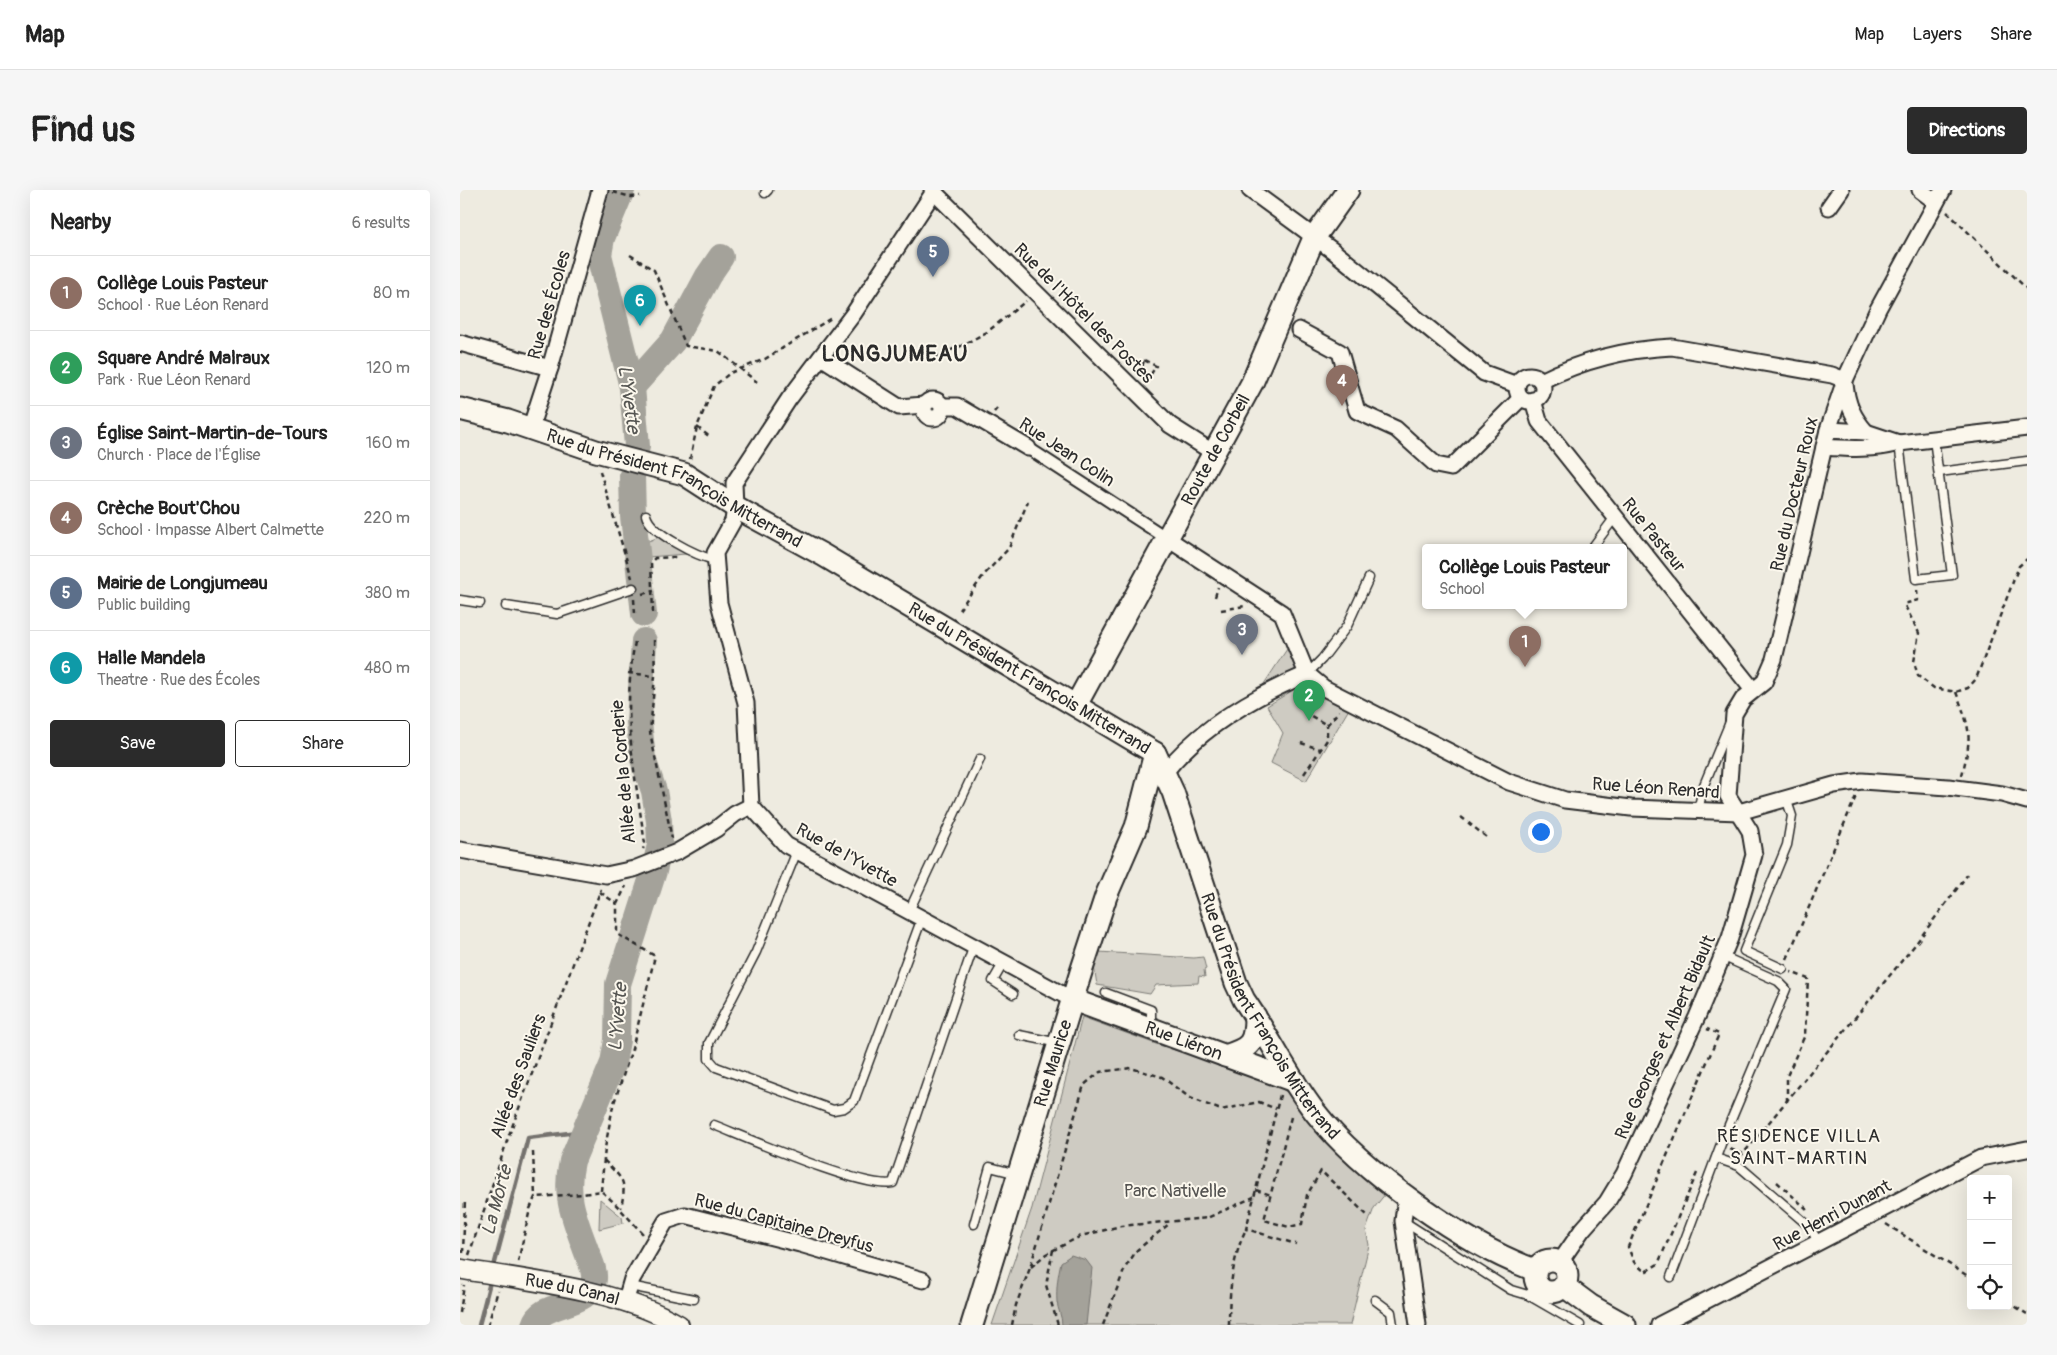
<!DOCTYPE html>
<meta charset="utf-8">
<style>
:root{--surface:#fff;--page:#f6f6f6;--text:#222;--muted:#767676;--line:#e0e0e0;--accent:#2b2b2b}
body{margin:0;font-family:Pangolin,sans-serif;background:var(--page);color:var(--text)}
.controls{position:absolute;right:15px;bottom:15px;display:grid;overflow:hidden;border-radius:5px;box-shadow:0 5px 20px #0002}
.controls button{width:45px;height:45px;display:grid;place-items:center;padding:0;border:0;border-bottom:1px solid var(--line);background:var(--surface);color:var(--text);font:25px sans-serif}
.you{position:absolute;left:1080px;top:641px;width:18px;height:18px;margin:-12px;border:4px solid #fff;border-radius:50%;background:#1a73e8;box-shadow:0 0 0 8px #1a73e833}
.badge{display:grid;place-items:center;width:32px;height:32px;border-radius:50%;background:var(--accent);color:#fff;font-size:16px;font-weight:700}
.pin{position:absolute;translate:-50% -41px;filter:drop-shadow(0 1px 2px #0008)}
.pin::after{content:'';position:absolute;top:26px;width:18px;height:15px;background:inherit;clip-path:polygon(0 0,100% 0,50% 100%)}
.popup{position:absolute;left:962px;top:354px;width:205px;height:65px;box-sizing:border-box;display:grid;place-content:center;border-radius:5px;background:var(--surface);filter:drop-shadow(0 1px 4px #0005);font-size:16px;white-space:nowrap;color:var(--muted)}
.popup b{font-size:19px;color:var(--text)}
.popup::after{content:'';position:absolute;left:50%;top:100%;margin-left:-10px;border:10px solid transparent;border-top-color:var(--surface)}
.list{margin:0;padding:0;list-style:none}
h2{display:flex;justify-content:space-between;align-items:center;height:65px;margin:0;padding:0 20px;font-size:21px}
h2 small{font-size:16px;font-weight:400;color:var(--muted)}
.list li{display:grid;grid-template-columns:32px 1fr auto;gap:15px;align-items:center;box-sizing:border-box;height:75px;padding:0 20px;border-top:1px solid var(--line)}
.list b{display:block;font-size:19px;white-space:nowrap}
.list p{margin:0;font-size:16px;white-space:nowrap;color:var(--muted)}
.list em{font-size:16px;font-style:normal;color:var(--muted)}
.actions{display:flex;gap:10px;padding:15px 20px}
.actions a{flex:1;padding:11px 0;border:1px solid var(--accent);border-radius:5px;text-align:center;font-size:18px;color:var(--accent)}
.actions .main{background:var(--accent);color:#fff}
.icon{flex:none;width:28px;height:28px;fill:none;stroke:currentColor;stroke-width:2;stroke-linecap:round;stroke-linejoin:round}
.map{position:relative;flex:none;width:1567px;height:1135px;overflow:hidden;border-radius:5px}
header{display:flex;align-items:center;gap:30px;box-sizing:border-box;height:70px;padding:0 25px;background:var(--surface);border-bottom:1px solid var(--line)}
header strong{font-size:24px}
nav{display:flex;gap:28px;margin-inline-start:auto;font-size:18px}
.intro{display:flex;align-items:center;justify-content:space-between;box-sizing:border-box;height:120px;padding:0 30px}
h1{margin:0;font-size:35px}
.button{padding:12px 22px;border-radius:5px;background:var(--accent);color:#fff;font-size:18px;font-weight:700}
main{display:flex;gap:30px;padding:0 30px}
aside{flex:1;background:var(--surface);border-radius:5px;box-shadow:0 5px 20px #0002}
.map>svg:first-child{display:block}
</style>
<header>
<strong>Map</strong>
<nav><a>Map</a><a>Layers</a><a>Share</a></nav>
</header>
<div class="intro"><h1>Find us</h1><a class="button">Directions</a></div>
<main>
<aside>
<h2>Nearby<small>6 results</small></h2>
<ul class="list">
<li><span class="badge" style="background:#8d6e63">1</span><div><b>Collège Louis Pasteur</b><p>School · Rue Léon Renard</p></div><em>80 m</em></li>
<li><span class="badge" style="background:#2e9e5b">2</span><div><b>Square André Malraux</b><p>Park · Rue Léon Renard</p></div><em>120 m</em></li>
<li><span class="badge" style="background:#6b7280">3</span><div><b>Église Saint-Martin-de-Tours</b><p>Church · Place de l'Église</p></div><em>160 m</em></li>
<li><span class="badge" style="background:#8d6e63">4</span><div><b>Crèche Bout'Chou</b><p>School · Impasse Albert Calmette</p></div><em>220 m</em></li>
<li><span class="badge" style="background:#5c6f8a">5</span><div><b>Mairie de Longjumeau</b><p>Public building</p></div><em>380 m</em></li>
<li><span class="badge" style="background:#0f9aa8">6</span><div><b>Halle Mandela</b><p>Theatre · Rue des Écoles</p></div><em>480 m</em></li>
</ul>
<div class="actions"><a class="main">Save</a><a>Share</a></div>
</aside>
<div class="map">
<svg width="1567" height="1135" viewBox="0 0 1567 1135">
<rect width="100%" height="100%" fill="#eeebe0"/>
<filter id="ink" filterUnits="userSpaceOnUse"><feTurbulence type="fractalNoise" baseFrequency=".02" numOctaves="2"/><feDisplacementMap in="SourceGraphic" scale="10" xChannelSelector="R" yChannelSelector="G"/><feConvolveMatrix kernelMatrix="1 2 1 2 8 2 1 2 1" color-interpolation-filters="sRGB"/></filter>
<g filter="url(#ink)">
<g fill="#cecbc2" stroke="#7c7b76">
<polygon points="199,347 226,364 188,367 186,352"/>
<polygon points="829,456 837,479 800,500"/>
<polygon points="843,494 889,519 846,591 811,573 823,543 807,516"/>
<polygon points="639,762 734,768 743,767 746,779 744,780 745,787 739,786 738,793 696,795 690,804 637,795 633,770"/>
<polygon points="622,827 696,854 809,890 828,903 863,945 926,1003 914,1018 906,1040 909,1055 890,1135 532,1135 572,1018"/>
<polygon points="140,1009 162,1027 163,1033 139,1039"/>
</g>
<path fill="#a4a29a" stroke="#74726e" d="M 611,1065 L 626,1070 L 632,1078 L 626,1135 L 602,1135 C 602,1126 598,1120 597,1112 C 596,1098 598,1085 601,1072 Z"/>
<g fill="none" stroke-linecap="round" stroke-linejoin="round">
<g stroke="#74726e" stroke-width="4.5">
<polyline points="33,1080 68,948 125,941"/>
<polyline points="19,1135 31,1088"/>
</g>
<g stroke="#a4a29a" stroke-width="26">
<polyline points="162,0 142,48 139,65 172,197 177,256 172,286 173,326 184,424"/>
<polyline points="172,197 213,151 248,86 261,67"/>
<path d="M 74,1135 C 81,1110 131,1119 134,1089 C 135,1079 129,1069 126,1060 C 114,1027 104,1006 112,971 L 153,873 L 157,850 L 158,794 L 194,681 L 200,655 L 199,631 L 194,601 L 183,569 L 179,532 L 184,451"/>
</g>
<defs>
<g id="service">
<polyline points="305,3 308,0"/>
<polyline points="1439,253 1456,389 1492,385 1474,249"/>
<polyline points="1479,282 1567,271"/>
<path d="M 186,325 C 190,343 237,366 255,370"/>
<polyline points="1132,358 1155,327"/>
<polyline points="0,410 20,413"/>
<polyline points="46,416 97,424 173,398"/>
<polyline points="847,484 862,469 887,436 909,388"/>
<polyline points="1238,620 1244,595 1270,532"/>
<polyline points="337,661 296,762 249,853 249,869 256,877 373,920 384,918 394,911 462,728"/>
<polyline points="449,721 520,569"/>
<polyline points="544,772 533,791 553,804"/>
<polyline points="1323,779 1284,761 1327,655 1332,626 1326,608"/>
<polyline points="646,803 691,820 691,837"/>
<polyline points="559,845 599,853"/>
<path d="M 254,935 C 287,948 405,1000 433,993 L 514,755"/>
<polyline points="1256,968 1279,976 1350,1037 1359,1054"/>
<polyline points="943,1031 1051,1100 1068,1105 1120,1135"/>
<polyline points="514,1034 530,977 557,984"/>
<polyline points="1211,1087 1261,954 1326,799 1318,791 1262,766"/>
<polyline points="170,1096 234,1109"/>
<polyline points="1068,1105 1078,1096"/>
<polyline points="915,1110 931,1122 933,1135"/>
</g>
<polyline id="pedestrian" points="568,258 708,349"/>
<g id="minor">
<polyline points="472,0 710,235 754,263"/>
<polyline points="475,0 394,123 329,209 274,293 275,317 273,331 255,363 259,413 286,513 291,616 326,655 613,810"/>
<polyline points="790,0 872,60 1024,183 1057,195"/>
<polyline points="1460,0 1476,12"/>
<polyline points="1369,17 1381,0"/>
<polyline points="839,140 880,162 897,221 936,239 976,275 991,278 1061,208"/>
<polyline points="0,153 90,178"/>
<polyline points="361,167 439,217 464,215"/>
<circle cx="1070" cy="198" r="13"/>
<path d="M 1081,191 C 1121,171 1167,159 1212,157 L 1372,185 L 1385,190"/>
<path d="M 1385,194 C 1387,214 1393,227 1406,242"/>
<circle cx="473" cy="219" r="9"/>
<polyline points="1073,210 1079,231 1293,500"/>
<polyline points="482,216 497,216 568,258"/>
<polyline points="70,239 90,178 140,0"/>
<polyline points="1368,240 1406,242 1439,253"/>
<path d="M 1364,257 C 1390,259 1414,260 1439,253 L 1567,238"/>
<polyline points="708,349 822,423 847,484"/>
<polyline points="847,484 864,498 1049,592 1105,610 1171,618 1279,622 1374,595 1402,591 1488,597 1542,604 1567,611"/>
<path d="M 705,582 C 740,538 795,506 847,484"/>
<polyline points="0,660 146,685 174,679 217,662 256,639 275,624 291,616"/>
<polyline points="946,1006 943,1031 958,1135"/>
<polyline points="1100,1072 1122,1040 1147,1012 1164,984 1237,827 1270,748 1294,665 1290,641 1268,606 1274,524 1283,509 1304,492 1314,469 1368,240 1385,190 1418,119 1483,0"/>
<polyline points="165,1113 172,1089 206,1031 225,1025 340,1054 463,1090"/>
<polyline points="1199,1135 1521,968 1567,959"/>
</g>
<g id="tertiary">
<path id="s1" d="M 0,1079 C 69,1091 158,1099 219,1135"/>
</g>
<g id="secondary">
<path id="s2" d="M 0,219 L 48,231 L 136,261 L 224,284 L 275,317 L 363,365 L 695,563 L 713,602 L 776,793 L 784,810 C 809,846 828,887 855,922 C 901,981 1005,1055 1075,1080"/>
<path id="s3" d="M 616,515 L 792,193 L 854,48 L 888,0"/>
<path id="s4" d="M 613,810 L 834,891"/>
<path d="M 765,866 C 791,858 795,853 795,826"/>
<circle cx="1091" cy="1086" r="16"/>
<polyline points="1104,1096 1131,1116 1165,1135"/>
<path id="s5" d="M 512,1135 L 621,782 L 646,706 L 676,637 L 695,563"/>
</g>
</defs>
<use href="#service" stroke="#2b2b2b" stroke-width="11"/>
<use href="#pedestrian" stroke="#2b2b2b" stroke-width="15"/>
<use href="#minor" stroke="#2b2b2b" stroke-width="19"/>
<use href="#tertiary" stroke="#2b2b2b" stroke-width="22"/>
<use href="#secondary" stroke="#2b2b2b" stroke-width="25"/>
<g stroke="#2b2b2b" stroke-width="2.5" stroke-dasharray="5 4" stroke-linecap="butt">
<polyline points="153,2 171,7 180,6"/>
<polyline points="1487,22 1567,99"/>
<polyline points="170,65 194,80 226,156 258,161 297,192"/>
<polyline points="474,167 501,156 527,142 566,111"/>
<polyline points="680,185 684,170"/>
<polyline points="686,192 696,176 684,170 686,167"/>
<polyline points="534,222 539,216"/>
<polyline points="237,237 250,247"/>
<polyline points="230,269 237,237 254,196 270,183 305,169 373,127"/>
<polyline points="140,281 172,388"/>
<polyline points="1457,400 1458,410 1444,414 1459,443 1454,472 1458,486 1474,498 1496,502 1508,498 1516,489 1559,376 1567,369"/>
<polyline points="182,404 194,401"/>
<polyline points="755,407 758,397"/>
<polyline points="174,409 175,424"/>
<polyline points="499,420 523,386 549,358 568,311"/>
<polyline points="761,420 785,416"/>
<polyline points="193,423 191,372 195,368 216,367"/>
<polyline points="194,450 195,486 190,542 212,649"/>
<path d="M 175,452 C 161,522 175,585 185,654 L 183,659"/>
<polyline points="168,483 194,486"/>
<polyline points="846,501 844,509 851,526 867,535 879,521"/>
<path d="M 1496,502 C 1511,541 1512,545 1502,585"/>
<polyline points="841,553 860,559"/>
<polyline points="844,584 867,550 867,535"/>
<polyline points="1001,627 1029,649"/>
<polyline points="140,702 157,714"/>
<polyline points="1327,769 1396,606"/>
<polyline points="820,905 786,1039 836,1054"/>
<polyline points="1327,912 1327,886 1345,845 1348,789 1331,782"/>
<polyline points="831,927 804,1030 829,1037 842,1034 847,1005 861,981 909,1027"/>
<polyline points="1270,959 1283,964 1454,756 1508,684"/>
<polyline points="73,962 75,1007"/>
<path d="M 144,970 C 163,991 167,988 161,1018"/>
<polyline points="1237,983 1198,1074 1185,1082 1174,1072 1168,1057 1259,844 1247,839"/>
<polyline points="1317,992 1348,1020"/>
<polyline points="796,1000 811,1005"/>
<polyline points="141,1001 145,958 153,916 172,859 195,766 157,744 157,714 166,696"/>
<polyline points="1426,1034 1511,1088"/>
<polyline points="593,1060 586,1095 598,1135"/>
<polyline points="3,1063 5,1009"/>
<polyline points="9,1065 49,945 141,699"/>
<path d="M 58,1072 L 70,1019 L 75,1007 L 123,1004 L 141,1001 C 157,1014 169,1029 183,1044"/>
<polyline points="571,1077 586,1064 621,1046 661,1036 747,1028 794,1007"/>
<polyline points="1548,1112 1567,1124"/>
<polyline points="0,1123 4,1095"/>
<polyline points="28,1135 38,1100"/>
<polyline points="552,1135 556,1115 570,1078 624,895 640,882 671,878 702,887 730,908 761,920 799,912 816,919"/>
<polyline points="643,1135 665,1078 677,1060 709,1034"/>
<path d="M 769,1135 C 769,1103 772,1068 786,1039"/>
</g>
<use href="#service" stroke="#fbf7ec" stroke-width="8"/>
<use href="#pedestrian" stroke="#fbf7ec" stroke-width="11"/>
<use href="#minor" stroke="#fbf7ec" stroke-width="15"/>
<use href="#tertiary" stroke="#fbf7ec" stroke-width="19"/>
<use href="#secondary" stroke="#fbf7ec" stroke-width="21"/>
</g>
</g>
<g text-anchor="middle" stroke-width="4" stroke-linejoin="round" paint-order="stroke">
<g font-size="18" fill="#2b2b2b" stroke="#fbf7ec">
<text transform="translate(89 115) rotate(-74)" y="6">Rue des Écoles</text>
<text transform="translate(624 123) rotate(45)" y="6">Rue de l'Hôtel des Postes</text>
<text dy="6" stroke="none"><textPath href="#s3" startOffset="291">Route de Corbeil</textPath></text>
<text transform="translate(607 262) rotate(33)" y="6">Rue Jean Colin</text>
<text dy="6" stroke="none"><textPath href="#s2" startOffset="230">Rue du Président François Mitterrand</textPath></text>
<text transform="translate(1334 304) rotate(-77)" y="6">Rue du Docteur Roux</text>
<text transform="translate(1194 345) rotate(51)" y="6">Rue Pasteur</text>
<text dy="6" stroke="none"><textPath href="#s2" startOffset="635">Rue du Président François Mitterrand</textPath></text>
<text transform="translate(163 582) rotate(-95)" y="6">Allée de la Corderie</text>
<text transform="translate(1196 598) rotate(4)" y="6">Rue Léon Renard</text>
<text transform="translate(387 665) rotate(29)" y="6">Rue de l'Yvette</text>
<text dy="6" stroke="none"><textPath href="#s2" startOffset="1070">Rue du Président François Mitterrand</textPath></text>
<text transform="translate(1205 847) rotate(-66)" y="6">Rue Georges et Albert Bidault</text>
<text dy="6" stroke="none"><textPath href="#s4" startOffset="118">Rue Liéron</textPath></text>
<text dy="6" stroke="none"><textPath href="#s5" startOffset="274">Rue Maurice</textPath></text>
<text transform="translate(58 886) rotate(-70)" y="6">Allée des Sauliers</text>
<text transform="translate(1372 1025) rotate(-28)" y="6">Rue Henri Dunant</text>
<text transform="translate(324 1033) rotate(15)" y="6">Rue du Capitaine Dreyfus</text>
<text dy="6" stroke="none"><textPath href="#s1" startOffset="114">Rue du Canal</textPath></text>
</g>
<g font-size="18" fill="#545351" stroke="#fbf7ec">
<text x="715" y="1007">Parc Nativelle</text>
</g>
<g font-size="19" font-style="italic" fill="#555552" stroke="#fbf7ec">
<text transform="translate(170 209) rotate(82)" y="7">L'Yvette</text>
<text transform="translate(157 827) rotate(-85)" y="7">L'Yvette</text>
<text transform="translate(36 1010) rotate(-75)" y="7">La Morte</text>
</g>
<g font-size="19" letter-spacing="1" fill="#2b2b2b" stroke="#fbf7ec">
<text x="1339" y="952">RÉSIDENCE VILLA<tspan x="1339" dy="22">SAINT-MARTIN</tspan></text>
</g>
<g font-size="22" font-weight="bold" letter-spacing="1" fill="#2b2b2b" stroke="#fbf7ec">
<text x="435" y="171">LONGJUMEAU</text>
</g>
</g>
</svg>
<div class="controls">
<button>+</button>
<button>−</button>
<button><svg class="icon" aria-label="locate" viewBox="0 0 24 24"><circle cx="12" cy="12" r="6"/><path d="M12 2v4M12 18v4M2 12h4M18 12h4"/></svg></button>
</div>
<div class="you"></div>
<div class="pin badge" style="left:1065px;top:477px;background:#8d6e63">1</div>
<div class="popup"><b>Collège Louis Pasteur</b>School</div>
<div class="pin badge" style="left:849px;top:531px;background:#2e9e5b">2</div>
<div class="pin badge" style="left:782px;top:465px;background:#6b7280">3</div>
<div class="pin badge" style="left:882px;top:216px;background:#8d6e63">4</div>
<div class="pin badge" style="left:473px;top:87px;background:#5c6f8a">5</div>
<div class="pin badge" style="left:180px;top:136px;background:#0f9aa8">6</div>
</div>
</main>
